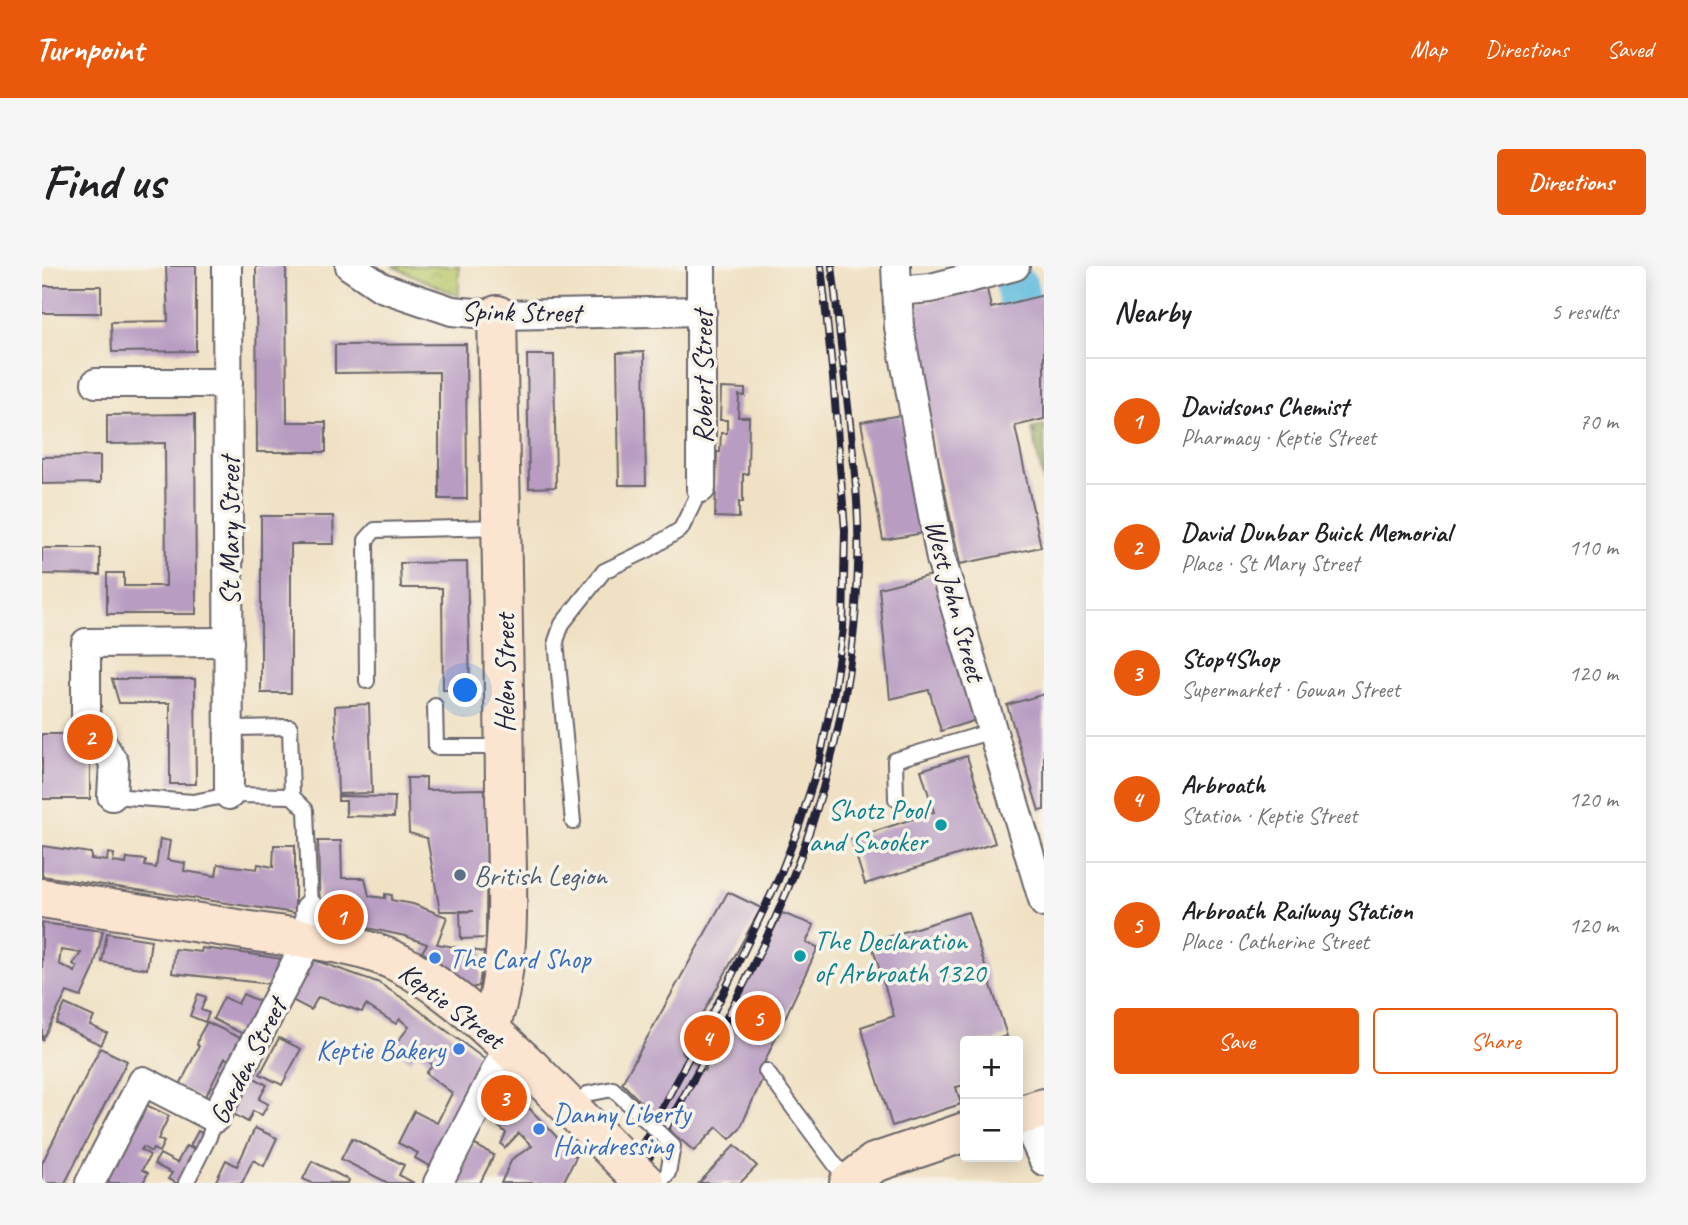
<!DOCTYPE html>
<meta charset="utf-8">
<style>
:root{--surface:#fff;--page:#f6f6f6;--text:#202124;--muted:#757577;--line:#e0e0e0;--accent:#ea580c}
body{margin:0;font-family:Caveat,sans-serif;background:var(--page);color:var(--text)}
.controls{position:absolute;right:21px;bottom:21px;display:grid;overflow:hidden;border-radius:7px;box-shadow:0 4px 18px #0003}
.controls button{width:63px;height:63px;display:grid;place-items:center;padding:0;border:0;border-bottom:2px solid var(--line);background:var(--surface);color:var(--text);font:35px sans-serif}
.you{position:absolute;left:424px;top:425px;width:24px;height:24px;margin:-18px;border:5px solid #fff;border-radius:50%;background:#1a73e8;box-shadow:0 0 0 10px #1a73e833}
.badge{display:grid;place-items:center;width:46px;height:46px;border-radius:50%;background:var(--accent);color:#fff;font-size:23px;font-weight:700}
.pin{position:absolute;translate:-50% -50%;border:4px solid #fff;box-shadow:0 2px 7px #0006}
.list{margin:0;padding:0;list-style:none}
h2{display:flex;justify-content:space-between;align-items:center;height:91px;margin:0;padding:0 28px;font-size:30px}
h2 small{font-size:23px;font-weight:400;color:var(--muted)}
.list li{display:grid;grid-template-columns:46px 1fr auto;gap:21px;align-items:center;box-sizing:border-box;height:126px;padding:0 28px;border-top:2px solid var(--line)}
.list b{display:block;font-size:26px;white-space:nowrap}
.list p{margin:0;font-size:23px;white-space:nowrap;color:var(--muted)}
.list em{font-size:23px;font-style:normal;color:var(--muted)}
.actions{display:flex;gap:14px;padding:21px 28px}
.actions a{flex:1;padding:16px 0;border:2px solid var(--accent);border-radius:7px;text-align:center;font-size:24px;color:var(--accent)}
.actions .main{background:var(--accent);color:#fff}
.map{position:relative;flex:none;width:1002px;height:917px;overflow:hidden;border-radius:7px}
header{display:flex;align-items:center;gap:42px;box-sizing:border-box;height:98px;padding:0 35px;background:var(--accent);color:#fff}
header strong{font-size:33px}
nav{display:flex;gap:38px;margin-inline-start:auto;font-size:24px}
.intro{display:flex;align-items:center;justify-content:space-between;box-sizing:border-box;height:168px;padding:0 42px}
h1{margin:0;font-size:49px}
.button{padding:18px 32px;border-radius:7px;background:var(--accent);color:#fff;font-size:24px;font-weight:700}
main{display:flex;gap:42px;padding:0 42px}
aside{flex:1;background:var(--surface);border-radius:7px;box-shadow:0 4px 18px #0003}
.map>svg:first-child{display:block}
</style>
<header>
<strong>Turnpoint</strong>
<nav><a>Map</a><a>Directions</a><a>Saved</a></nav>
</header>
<div class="intro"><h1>Find us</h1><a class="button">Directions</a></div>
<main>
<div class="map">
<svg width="1002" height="917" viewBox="0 0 1002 917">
<defs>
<pattern id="forest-firs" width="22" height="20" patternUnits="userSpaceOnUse" patternTransform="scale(1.75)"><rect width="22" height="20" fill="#92ab5c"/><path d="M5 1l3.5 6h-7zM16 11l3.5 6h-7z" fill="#778b4d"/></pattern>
<pattern id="park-crowns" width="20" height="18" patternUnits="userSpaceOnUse" patternTransform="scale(1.75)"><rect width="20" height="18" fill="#b8c668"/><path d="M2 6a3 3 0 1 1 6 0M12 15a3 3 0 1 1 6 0" fill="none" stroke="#9eaa5b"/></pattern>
</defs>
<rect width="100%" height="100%" fill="#f7f3e8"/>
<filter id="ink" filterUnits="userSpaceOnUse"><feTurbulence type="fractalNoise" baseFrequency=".0143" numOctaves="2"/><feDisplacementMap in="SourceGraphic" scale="14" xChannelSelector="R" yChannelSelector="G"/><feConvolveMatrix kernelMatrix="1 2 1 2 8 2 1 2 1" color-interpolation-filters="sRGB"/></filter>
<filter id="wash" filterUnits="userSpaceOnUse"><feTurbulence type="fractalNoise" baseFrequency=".00686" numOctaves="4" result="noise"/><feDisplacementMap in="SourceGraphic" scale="28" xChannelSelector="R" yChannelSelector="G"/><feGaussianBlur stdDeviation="1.57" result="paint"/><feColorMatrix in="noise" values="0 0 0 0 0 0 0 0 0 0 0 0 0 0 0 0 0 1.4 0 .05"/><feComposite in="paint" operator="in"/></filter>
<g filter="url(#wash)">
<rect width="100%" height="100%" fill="#f0e1c4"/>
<polygon fill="url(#forest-firs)" stroke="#5a664c" stroke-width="2" points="1002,159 1002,219 990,163"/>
<polygon fill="url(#park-crowns)" stroke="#6d7452" stroke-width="2" points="350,0 417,0 417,30"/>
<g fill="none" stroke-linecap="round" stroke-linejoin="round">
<polyline stroke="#62bcdf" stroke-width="42" points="975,21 977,32"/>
</g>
<g id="blocks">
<g fill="#b89cc2" fill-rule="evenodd">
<polygon points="124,0 154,0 154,85 70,86 69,56 126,55"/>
<polygon points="214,0 244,0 245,156 284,156 284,186 215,186"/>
<rect x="0" y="20" width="59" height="27"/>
<polygon points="945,23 949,42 1002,29 1002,153 973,160 999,281 918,298 864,40"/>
<polygon points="424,78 425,233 397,233 397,106 293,107 293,79"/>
<polygon points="602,86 604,219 577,219 575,87"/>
<polygon points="485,89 512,89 514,221 487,222"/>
<polygon points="679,122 703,123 703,130 697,129 696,151 707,151 706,208 701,208 701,236 697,236 697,252 673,251 675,186 678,186 679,167 685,167 685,154 678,154"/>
<polygon points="153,148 154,348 65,348 65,307 82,307 82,320 124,320 123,177 65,178 65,149"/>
<polygon points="859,149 882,267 841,274 819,156"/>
<polygon points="58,190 58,217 0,218 0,191"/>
<polygon points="219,250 291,250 292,278 249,278 249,427 219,427"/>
<polygon points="0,282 58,282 58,309 0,308"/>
<polygon points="425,296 428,424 401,424 400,322 359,322 358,297"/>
<polygon points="890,309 934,454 899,465 887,424 848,433 837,322"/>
<polygon points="70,413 153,413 154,518 128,518 128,437 77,437"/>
<polygon points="1002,428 1002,544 997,545 965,439"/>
<polygon points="327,438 330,527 296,528 293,440"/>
<rect x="0" y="468" width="48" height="65"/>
<polygon points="925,490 953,577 823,618 809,573 892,546 879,504"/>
<polygon points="365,512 384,512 384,524 445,523 444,672 419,673 418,646 432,645 398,645 385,572 367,567"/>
<polygon points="296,530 353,531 352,551 304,550 304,535 296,535"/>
<polygon points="118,573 128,575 125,594 143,597 142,605 174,610 176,598 215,603 216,598 231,601 232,579 253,579 253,647 0,610 0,580 49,587 49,593 65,595 66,587 72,588 71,596 84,598 85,592 104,594 103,600 114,602"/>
<polygon points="276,575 299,575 300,612 323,612 327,630 343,632 343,628 350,629 349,634 371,638 405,651 395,678 442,686 437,720 430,722 380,686 385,678 363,670 278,652"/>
<polygon points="686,626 719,642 640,786 662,805 740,647 772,659 764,677 776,681 722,797 726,800 698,863 688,873 675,861 652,885 620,858 580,817"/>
<polygon points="926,646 965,770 954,773 954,775 923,775 923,819 914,821 919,838 850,860 819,761 852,750 829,676"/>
<path d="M 0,657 L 61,665 L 51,705 L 39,731 L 25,726 L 0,775 ZM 19,684 L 39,687 L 31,698 L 35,701 L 33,706 L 17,698 Z"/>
<polygon points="65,667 109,674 105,703 60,696"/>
<polygon points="160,682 208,688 240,693 228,718 130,707 133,683 159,686"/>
<polygon points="272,694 335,716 365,735 445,795 393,903 373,892 376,887 356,877 372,845 395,857 410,827 384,807 391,799 375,786 368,795 351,781 367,761 358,753 354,758 324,739 320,746 276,731 269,744 248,733 266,697"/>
<polygon points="156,728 164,731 159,744 167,747 163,756 148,750"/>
<polygon points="201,728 223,738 207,771 171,753 182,731 196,738"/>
<polygon points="23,738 52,751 48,759 65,767 59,779 14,757"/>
<polygon points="165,756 200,773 189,795 183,792 162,834 137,821 157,780 155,779 157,770"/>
<polygon points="237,772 259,783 240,819 218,808"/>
<polygon points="58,782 85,795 23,917 0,917 0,897"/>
<polygon points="205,808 225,819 217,833 226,838 220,849 211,845 206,856 186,845"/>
<polygon points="462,816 534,891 521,917 459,917 470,893 490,880 477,867 463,882 459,878 464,867 444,849"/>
<polygon points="98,836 127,850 116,873 122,876 117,886 111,883 109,886 101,881 99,884 108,889 100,904 106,907 101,917 57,917"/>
<polygon points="213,862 235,872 222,900 211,894 200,917 173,917 184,894 195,900"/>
<polygon points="156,865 161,868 154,882 148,880"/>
<polygon points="310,872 362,899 357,909 372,917 346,917 299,893"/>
<polygon points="431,878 452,889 438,917 411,917"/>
<polygon points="693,879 715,900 698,917 657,917"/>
<polygon points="144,880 153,884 136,917 134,917 126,913 130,907 112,898 118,888 135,897"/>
<polygon points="270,895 307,914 306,917 270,917 261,913"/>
</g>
</g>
</g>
<g filter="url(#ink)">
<use href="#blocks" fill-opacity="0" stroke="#6a656b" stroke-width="2"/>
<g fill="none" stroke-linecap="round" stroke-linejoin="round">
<defs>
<g id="lane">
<polyline points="325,415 324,274 333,264 459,261"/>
<polyline points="393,440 394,481 461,481"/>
<polyline points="70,530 151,536 187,529 250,530 248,461 187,462"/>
<polyline points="250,530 264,544 268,643"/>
<polyline points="854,533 853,494 950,465"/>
<polyline points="531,556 514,375 520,358 562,305 606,284 639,263 659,222"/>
<polyline points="724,805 806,916"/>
<polyline points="144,917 167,871 173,852"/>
</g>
<g id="street">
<polyline points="185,0 187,529"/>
<polyline points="308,0 339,21 410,45 455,49 660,45"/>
<polyline points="659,0 659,222"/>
<polyline points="854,0 857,61 899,293 1002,637"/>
<polyline points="855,25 889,22 973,0"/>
<polyline points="54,117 186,117"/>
<polyline points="70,530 72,497 44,451 44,377 187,376"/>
<polyline points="981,849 1002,895"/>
<polyline points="48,917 101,815 173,852 266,674 268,643"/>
<polyline points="396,917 466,781"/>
</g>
<g id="secondary">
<path d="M 0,632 C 74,644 147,655 221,667 C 263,673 317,677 355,696 C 406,721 448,764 488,801"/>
<path d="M 447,763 C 473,699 464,596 463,526 C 462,367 458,208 455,49"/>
<polyline points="976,850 1002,842"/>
<polyline points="807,917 832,897 923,866"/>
</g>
</defs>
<use href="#lane" stroke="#6a656b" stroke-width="18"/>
<use href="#street" stroke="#6a656b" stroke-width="32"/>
<use href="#secondary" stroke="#6a656b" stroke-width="42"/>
<use href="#lane" stroke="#fff" stroke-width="14"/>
<use href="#street" stroke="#fff" stroke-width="28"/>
<use href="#secondary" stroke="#fce5d0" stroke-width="38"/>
<defs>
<g id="rail">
<polyline points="580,917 683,724 736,614 756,563 777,497 791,430 801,363 803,264 791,111 779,0"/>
<path d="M 593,917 C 647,820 705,723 747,620 C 788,520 813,410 816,301 C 818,253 813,206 808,158 C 802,105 796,53 790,0"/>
</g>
</defs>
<use href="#rail" stroke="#22223b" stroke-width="8"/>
<use href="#rail" stroke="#f7f3e8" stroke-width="5" stroke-dasharray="16" stroke-linecap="butt"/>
<defs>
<polyline id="lane-bridge" points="530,842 545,828 571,823 631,880 626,907 617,917"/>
<polyline id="secondary-bridge" points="488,801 603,917"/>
</defs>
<use href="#lane-bridge" stroke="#6a656b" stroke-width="18" stroke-linecap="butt"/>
<use href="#secondary-bridge" stroke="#6a656b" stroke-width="42" stroke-linecap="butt"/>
<use href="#lane-bridge" stroke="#fff" stroke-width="14"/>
<use href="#secondary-bridge" stroke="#fce5d0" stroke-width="38"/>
</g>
</g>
<g fill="#0f9aa8" stroke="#f7f3e8" stroke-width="2.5">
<circle cx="899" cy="559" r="7"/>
<circle cx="758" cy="690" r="7"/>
</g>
<circle fill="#5c6f8a" stroke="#f7f3e8" stroke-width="2.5" cx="418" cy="609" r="7"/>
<g fill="#3f7fe0" stroke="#f7f3e8" stroke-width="2.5">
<circle cx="393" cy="692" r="7"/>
<circle cx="417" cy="783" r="7"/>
<circle cx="497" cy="863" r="7"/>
</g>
<g text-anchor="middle" stroke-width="7" stroke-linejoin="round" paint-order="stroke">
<g font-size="28" fill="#22223b" stroke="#f7f3e8">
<text transform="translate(479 45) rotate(1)" y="10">Spink Street</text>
<text transform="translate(660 111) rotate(-90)" y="10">Robert Street</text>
<text transform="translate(187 265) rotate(-90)" y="10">St Mary Street</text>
<text transform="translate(914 334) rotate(75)" y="10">West John Street</text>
<text transform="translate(462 407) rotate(-90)" y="10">Helen Street</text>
<text transform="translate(410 739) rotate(37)" y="10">Keptie Street</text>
<text transform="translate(205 795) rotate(-63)" y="10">Garden Street</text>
</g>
<g font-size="28" fill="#0d838f" stroke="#f7f3e8" text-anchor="end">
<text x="885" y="553">Shotz Pool<tspan x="885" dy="32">and Snooker</tspan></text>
<text x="772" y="684" text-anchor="start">The Declaration<tspan x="772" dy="32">of Arbroath 1320</tspan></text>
</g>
<g font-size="28" fill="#4e5e75" stroke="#f7f3e8" text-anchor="start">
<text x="432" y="619">British Legion</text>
</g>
<g font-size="28" fill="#366cbe" stroke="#f7f3e8" text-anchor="start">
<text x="407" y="702">The Card Shop</text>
<text x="403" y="793" text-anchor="end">Keptie Bakery</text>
<text x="511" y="857">Danny Liberty<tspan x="511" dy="32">Hairdressing</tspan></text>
</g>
</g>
</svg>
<div class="controls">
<button>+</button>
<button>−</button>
</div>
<div class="you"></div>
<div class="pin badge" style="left:299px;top:651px">1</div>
<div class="pin badge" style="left:48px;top:471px">2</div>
<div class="pin badge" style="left:462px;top:832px">3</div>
<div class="pin badge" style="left:665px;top:772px">4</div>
<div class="pin badge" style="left:716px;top:752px">5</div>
</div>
<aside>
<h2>Nearby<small>5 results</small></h2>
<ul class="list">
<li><span class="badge">1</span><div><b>Davidsons Chemist</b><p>Pharmacy · Keptie Street</p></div><em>70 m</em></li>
<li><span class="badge">2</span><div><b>David Dunbar Buick Memorial</b><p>Place · St Mary Street</p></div><em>110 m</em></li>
<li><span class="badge">3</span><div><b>Stop4Shop</b><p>Supermarket · Gowan Street</p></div><em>120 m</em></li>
<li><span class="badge">4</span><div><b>Arbroath</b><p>Station · Keptie Street</p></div><em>120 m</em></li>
<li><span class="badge">5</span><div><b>Arbroath Railway Station</b><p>Place · Catherine Street</p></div><em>120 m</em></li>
</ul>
<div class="actions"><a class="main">Save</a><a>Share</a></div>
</aside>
</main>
